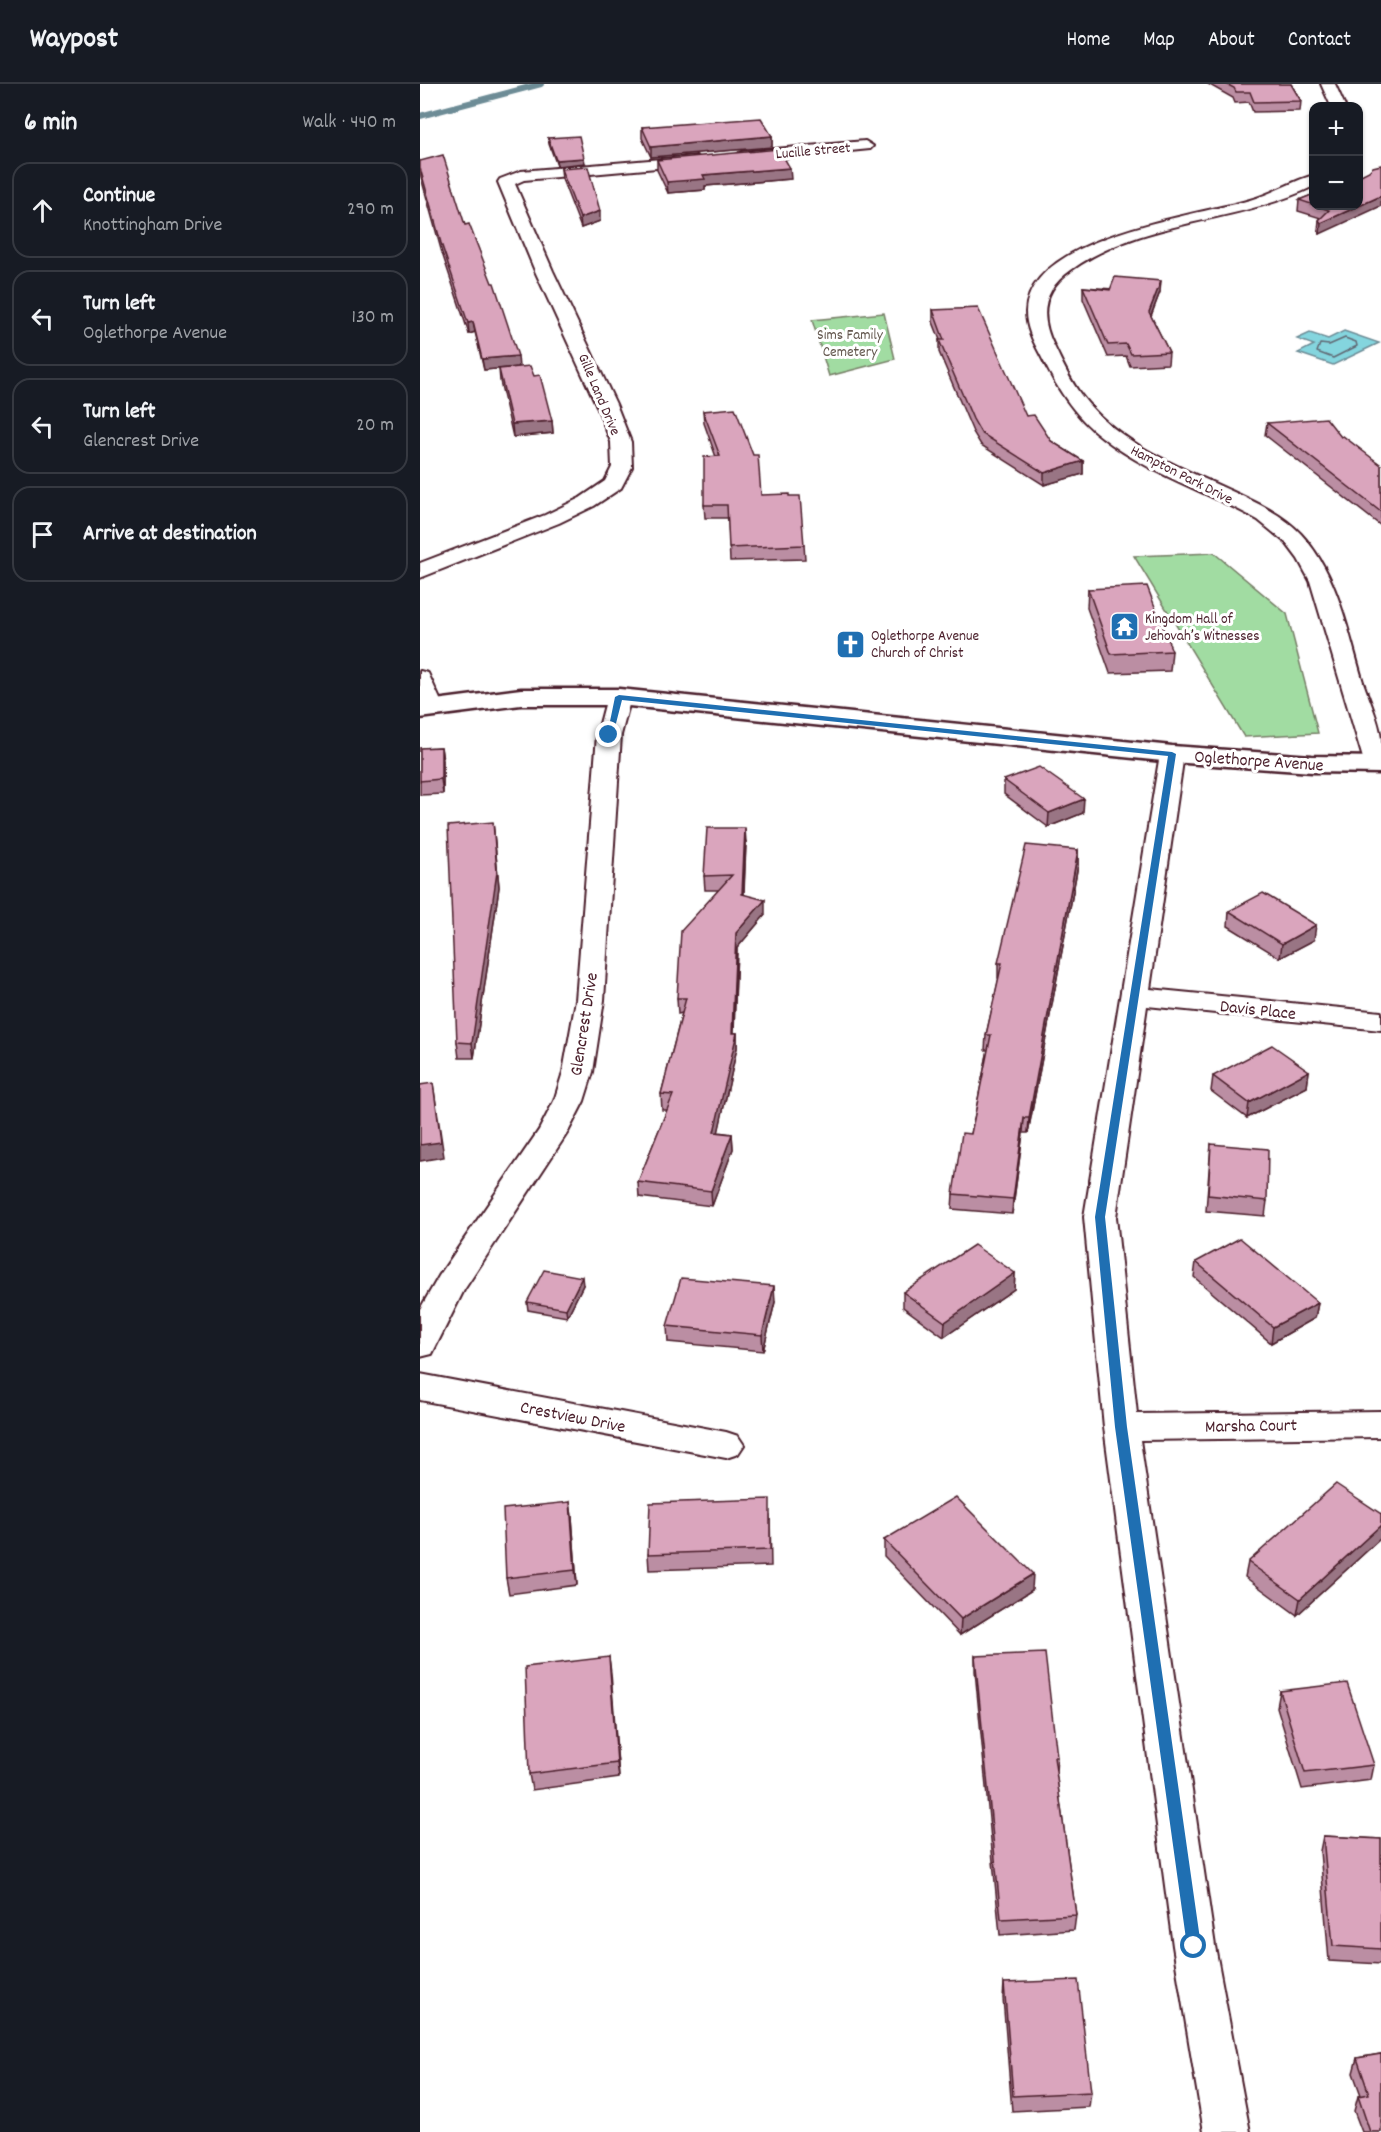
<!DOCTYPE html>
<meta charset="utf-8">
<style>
:root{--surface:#171b24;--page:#20242c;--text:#f1f3f6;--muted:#9ea1a6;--line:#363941}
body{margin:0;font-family:Dekko,sans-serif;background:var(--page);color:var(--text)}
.controls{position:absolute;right:18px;top:18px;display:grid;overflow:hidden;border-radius:12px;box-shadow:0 2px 4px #0004}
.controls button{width:54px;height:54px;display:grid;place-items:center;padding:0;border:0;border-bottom:2px solid var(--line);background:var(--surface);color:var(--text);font:30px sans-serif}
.stop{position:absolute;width:18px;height:18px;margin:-14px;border:4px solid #1f6fb2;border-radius:50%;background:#fff}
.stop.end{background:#1f6fb2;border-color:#fff;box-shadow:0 2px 6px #0008}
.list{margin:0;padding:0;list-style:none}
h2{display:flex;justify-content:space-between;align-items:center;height:78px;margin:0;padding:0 24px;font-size:26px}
h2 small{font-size:20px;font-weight:400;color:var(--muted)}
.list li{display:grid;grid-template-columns:39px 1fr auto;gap:18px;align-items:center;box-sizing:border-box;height:96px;margin:0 12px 12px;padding:0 12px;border:2px solid var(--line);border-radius:18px}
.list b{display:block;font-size:22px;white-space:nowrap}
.list p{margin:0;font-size:20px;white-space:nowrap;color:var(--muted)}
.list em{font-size:20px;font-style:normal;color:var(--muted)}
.icon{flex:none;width:33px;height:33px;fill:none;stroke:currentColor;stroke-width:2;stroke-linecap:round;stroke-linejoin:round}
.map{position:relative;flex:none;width:961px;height:2048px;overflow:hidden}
header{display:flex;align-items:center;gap:36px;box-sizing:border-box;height:84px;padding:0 30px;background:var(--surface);border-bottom:2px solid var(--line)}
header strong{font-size:28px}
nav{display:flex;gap:33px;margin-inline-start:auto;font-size:21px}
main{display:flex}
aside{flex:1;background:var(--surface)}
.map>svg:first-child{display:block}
</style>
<header>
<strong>Waypost</strong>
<nav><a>Home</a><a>Map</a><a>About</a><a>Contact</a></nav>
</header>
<main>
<aside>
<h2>6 min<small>Walk · 440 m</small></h2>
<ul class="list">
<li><svg class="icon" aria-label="ahead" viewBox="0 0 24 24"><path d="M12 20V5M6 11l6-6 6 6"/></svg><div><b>Continue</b><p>Knottingham Drive</p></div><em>290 m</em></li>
<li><svg class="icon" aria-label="left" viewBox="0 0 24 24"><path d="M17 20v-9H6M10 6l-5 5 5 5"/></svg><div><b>Turn left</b><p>Oglethorpe Avenue</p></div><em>130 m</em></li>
<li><svg class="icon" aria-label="left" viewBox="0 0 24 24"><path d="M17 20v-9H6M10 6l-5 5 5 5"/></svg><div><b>Turn left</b><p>Glencrest Drive</p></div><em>20 m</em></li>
<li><svg class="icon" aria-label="arrive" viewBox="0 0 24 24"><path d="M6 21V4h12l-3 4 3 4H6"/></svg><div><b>Arrive at destination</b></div></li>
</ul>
</aside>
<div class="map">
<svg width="961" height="2048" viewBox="0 0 961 2048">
<rect width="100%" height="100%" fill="#fff"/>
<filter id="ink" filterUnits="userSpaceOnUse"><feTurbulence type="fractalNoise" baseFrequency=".0167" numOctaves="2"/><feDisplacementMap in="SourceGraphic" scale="12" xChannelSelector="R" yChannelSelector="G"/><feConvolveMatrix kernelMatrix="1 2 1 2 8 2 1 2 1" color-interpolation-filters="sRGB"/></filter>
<g filter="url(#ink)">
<g fill="#a1dca2" stroke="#767e66" stroke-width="1.5">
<polygon points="464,229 475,275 409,292 392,236"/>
<polygon points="794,469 867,530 898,649 824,653 714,472"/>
</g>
<polygon fill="#84d5de" stroke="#6d8c96" stroke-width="1.5" points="924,247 959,259 913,281 878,269 894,261 877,255 890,249 908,255"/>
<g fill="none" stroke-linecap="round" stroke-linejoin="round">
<polygon stroke="#616873" stroke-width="1.5" points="925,254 936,258 937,262 913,274 897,268 900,260 909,261"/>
<polyline stroke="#6d8c96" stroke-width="6" points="0,32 121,0"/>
<defs>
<g id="minor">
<polygon points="901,0 915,0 925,22 911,22"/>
<polygon points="445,57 453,62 450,65 321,78 313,73 321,68"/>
<polygon points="276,72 284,77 281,80 104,96 95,100 133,187 196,320 211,358 212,383 201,404 174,422 139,439 0,494 0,479 125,431 160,414 185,397 192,383 191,358 176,320 115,187 78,98 80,95 101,87"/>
<path d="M 894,91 L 894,102 C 816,140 721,135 651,186 C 622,206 619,232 634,262 C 642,279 650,296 661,311 C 696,358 755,381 807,405 C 833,417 861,429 881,450 C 918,490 928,548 943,598 C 949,616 959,636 961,655 C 961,666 961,677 961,687 L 948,686 L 945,681 L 890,497 L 878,475 L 866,459 L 838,436 C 787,407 728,390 682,353 C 653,331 636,302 620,270 C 613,257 606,243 606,228 C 608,152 776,132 830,116 C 852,110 872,97 894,91 Z"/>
<polygon points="0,587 8,589 24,624 20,629 12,631 4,629 0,624"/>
<polygon points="199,606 207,608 211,613 201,651 184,916 173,988 164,1017 148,1048 44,1206 12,1270 0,1273 0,1225 19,1192 119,1046 134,1017 143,988 156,916 177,651 187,613 191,608"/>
<polygon points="752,663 761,665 764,670 730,905 961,928 961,946 727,922 696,1133 717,1330 961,1327 961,1353 720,1356 795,1862 830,2048 784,2048 753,1862 684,1343 664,1133 740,670 743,665"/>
<polygon points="0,1290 306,1348 318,1352 324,1361 318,1370 306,1374 0,1316"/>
</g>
<polygon id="secondary" points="101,605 199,605 752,662 892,672 961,673 961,689 892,688 752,678 199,621 101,621 0,634 0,618"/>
</defs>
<use href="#minor" stroke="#4a1f2b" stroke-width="4"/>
<use href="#secondary" stroke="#4a1f2b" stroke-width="5"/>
<use href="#minor" fill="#fff" fill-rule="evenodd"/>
<use href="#secondary" fill="#fff" fill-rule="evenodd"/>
</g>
<g fill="#bb8ea3" stroke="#4a1f2b" stroke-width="1.5">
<polygon points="788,0 871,0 881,17 880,27 833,28 829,18 815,19 813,14"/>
<polygon points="222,43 352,52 352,63 231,73 222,54"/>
<polygon points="128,54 165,79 137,82 129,60"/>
<polygon points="237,76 371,95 285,102 285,106 248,109 237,86"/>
<polygon points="0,77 45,141 99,283 64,286 55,248 49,250 22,169 0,90"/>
<polygon points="141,85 180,137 161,144 142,95"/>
<polygon points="894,110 894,122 939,122 900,150 898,147 899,136 901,134 878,127 879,116"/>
<polygon points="663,203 740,208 731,232 749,268 748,280 710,282 706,272 688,273 663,215"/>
<polygon points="513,226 606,332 631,357 663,377 663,390 624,401 561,361 553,348 519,268 519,256 520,256 513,238"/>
<polygon points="79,285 132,337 133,349 93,353 80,297"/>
<polygon points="283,327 341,411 384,461 385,475 310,477 308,434 285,434 284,421 296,373 284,339"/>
<polygon points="847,339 921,353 961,381 961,442 845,351"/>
<polygon points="668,505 752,567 750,587 690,589 667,524"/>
<polygon points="21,663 23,677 23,710 0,711 0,664"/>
<polygon points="584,696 663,729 628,743 584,710"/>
<polygon points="73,738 79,803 54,974 39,974 37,958"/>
<polygon points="326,758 324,810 345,831 317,864 314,949 317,949 317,964 298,1048 312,1050 313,1065 292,1122 219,1113 218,1098 247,1026 242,1026 241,1010 262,929 258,930 257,914 298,806 285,806 284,792"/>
<polygon points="658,766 658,781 608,1049 603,1049 592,1130 532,1125 533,1110 551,1050 568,966 565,966 566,951 579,894 578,894 578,879"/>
<polygon points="809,827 894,856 860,874 808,842"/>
<polygon points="889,987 887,1003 827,1034 791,1007 793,992"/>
<polygon points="791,1060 847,1117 845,1132 786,1127"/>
<polygon points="776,1178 898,1219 895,1234 851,1259 774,1193"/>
<polygon points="595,1189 594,1205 524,1253 483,1223 483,1208"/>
<polygon points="163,1201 147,1233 108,1226 107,1218"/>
<polygon points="355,1218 343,1267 248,1258 247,1242"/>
<polygon points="150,1418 152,1433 157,1501 89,1510 86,1494"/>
<polygon points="961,1430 961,1454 877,1531 825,1493 828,1478"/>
<polygon points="350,1431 351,1482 229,1486 228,1470"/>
<polygon points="464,1456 612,1506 540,1551 464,1472"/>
<polygon points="555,1572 637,1673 636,1688 656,1831 654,1846 580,1851 555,1587"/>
<polygon points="189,1573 199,1694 112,1706 109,1690"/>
<polygon points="860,1607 954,1681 951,1696 882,1705 857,1623"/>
<polygon points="903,1752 961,1755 961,1880 909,1877 900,1767"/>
<polygon points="584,1899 671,2008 669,2023 592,2027 583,1914"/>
<polygon points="961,1970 961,2048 942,2048 934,2027 938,2012 941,2011 933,1989 937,1974"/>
</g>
<g fill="#997484" stroke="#4a1f2b" stroke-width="1.5">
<polygon points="352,52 352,63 231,73 231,63"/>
<polygon points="164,74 165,79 137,82 136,76"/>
<polygon points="370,84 371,95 285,102 285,106 248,109 247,98 283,91"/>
<polygon points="961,112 961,122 900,150 901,139"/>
<polygon points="180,127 180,137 161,144 160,134"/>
<polygon points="741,197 740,208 728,239 729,228"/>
<polygon points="53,238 55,248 49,250 48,239"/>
<polygon points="98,272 99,283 64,286 62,275"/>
<polygon points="132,337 133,349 93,353 92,340"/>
<polygon points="663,377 663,390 624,401 624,389"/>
<polygon points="21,663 23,677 23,710 21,695"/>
<polygon points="664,715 663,729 628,743 629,729"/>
<polygon points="73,738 79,803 54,974 52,959"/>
<polygon points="325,744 326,758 323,825 322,810"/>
<polygon points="658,766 658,781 608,1049 609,1034"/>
<polygon points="345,816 345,831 317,864 313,963 317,949 317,964 295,1063 294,1048 312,949 316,849"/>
<polygon points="896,841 894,856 860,874 862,860"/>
<polygon points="889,987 887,1003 827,1034 829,1019"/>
<polygon points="13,999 24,1073 0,1077 0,1061"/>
<polygon points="604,1034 603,1049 592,1130 593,1115"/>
<polygon points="312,1050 313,1065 292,1122 291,1107"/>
<polygon points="595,1189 594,1205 524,1253 525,1238"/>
<polygon points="162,1193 163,1201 147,1233 146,1225"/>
<polygon points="354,1202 355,1218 343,1267 342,1251"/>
<polygon points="898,1219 895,1234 851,1259 853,1243"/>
<polygon points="150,1418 152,1433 157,1501 155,1486"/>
<polygon points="961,1441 961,1454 877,1531 880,1515"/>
<polygon points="613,1490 612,1506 540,1551 541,1535"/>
<polygon points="189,1573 191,1589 199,1694 197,1679"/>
</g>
<g fill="#daa5bd" stroke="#4a1f2b" stroke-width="1.5">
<polygon points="806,0 871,0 881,17 834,18 830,8 816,8 814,4"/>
<polygon points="341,34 352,52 231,63 222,43"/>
<polygon points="159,52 164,74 136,76 128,54"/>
<polygon points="359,65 370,84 283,91 285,95 247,98 237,76"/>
<polygon points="23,71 45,141 49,140 72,199 74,199 98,272 62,275 53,238 48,239 21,159 0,84 0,77"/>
<polygon points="961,81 961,112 901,139 899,136 909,126 896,122 939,122 939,92 949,87 953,83"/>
<polygon points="168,83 180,127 160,134 141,85"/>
<polygon points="894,110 894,121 879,116"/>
<polygon points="695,193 741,197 729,228 749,268 711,270 706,260 688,261 663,203 690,206"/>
<polygon points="558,224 606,332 614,331 631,357 663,377 624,389 561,349 553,335 519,256 524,256 513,226"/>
<polygon points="110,282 114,292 120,291 132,337 92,340 79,285"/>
<polygon points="315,324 333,371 338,371 341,411 369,410 369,412 380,412 384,461 309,464 307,421 284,421 284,373 300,372 283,327"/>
<polygon points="906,334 921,353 923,352 961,381 961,428 847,339"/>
<polygon points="727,502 752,567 691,570 668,505"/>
<polygon points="21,663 21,695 0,697 0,664"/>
<polygon points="619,683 664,715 629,729 584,696"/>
<polygon points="73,738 77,788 52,959 37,958 28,742"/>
<polygon points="287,744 325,744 322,810 345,816 316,849 312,949 317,949 294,1048 312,1050 291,1107 218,1098 253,1011 241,1010 266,914 257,914 261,847 312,791 284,792"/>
<polygon points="606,761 658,766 609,1034 604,1034 593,1115 533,1110 542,1049 551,1050 571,951 566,951 582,879 578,879"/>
<polygon points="843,809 896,841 862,860 809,827"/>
<polygon points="852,961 889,987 829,1019 793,992"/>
<polygon points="13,999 21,1058 0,1061 0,1001"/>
<polygon points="791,1060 848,1065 847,1117 788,1111"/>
<polygon points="820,1154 898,1219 853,1243 776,1178"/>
<polygon points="554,1161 595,1189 525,1238 483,1208"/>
<polygon points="124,1186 162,1193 146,1225 107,1218"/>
<polygon points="261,1194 354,1202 342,1251 247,1242"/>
<polygon points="916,1400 961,1430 961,1441 880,1515 828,1478"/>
<polygon points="536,1413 613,1490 541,1535 464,1456"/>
<polygon points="350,1415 350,1466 228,1470 230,1419"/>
<polygon points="150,1418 155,1486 86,1494 83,1425"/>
<polygon points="625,1569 637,1673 634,1673 656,1831 581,1835 555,1572"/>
<polygon points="189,1573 197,1679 109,1690 105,1583"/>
<polygon points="927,1599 954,1681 885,1689 860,1607"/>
<polygon points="903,1752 961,1755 961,1865 913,1862"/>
<polygon points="658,1896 671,2008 593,2012 584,1899"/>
<polygon points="961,1970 961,2048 950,2048 938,2012 949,2010 937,1974"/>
</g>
</g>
<polygon fill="#1f6fb2" points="199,611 752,668 756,670 685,1133 707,1343 781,1862 779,1866 774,1868 770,1866 767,1862 695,1343 675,1133 748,672 202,616 193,651 187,652 195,613"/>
<defs>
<symbol id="temple-square" viewBox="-11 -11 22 22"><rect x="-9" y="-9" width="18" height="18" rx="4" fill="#1f6fb2" stroke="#fff"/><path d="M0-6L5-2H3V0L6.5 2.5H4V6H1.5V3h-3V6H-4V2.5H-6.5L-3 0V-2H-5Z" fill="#fff"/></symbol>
<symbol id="church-square" viewBox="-11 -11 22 22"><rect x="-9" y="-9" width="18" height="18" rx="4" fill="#1f6fb2" stroke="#fff"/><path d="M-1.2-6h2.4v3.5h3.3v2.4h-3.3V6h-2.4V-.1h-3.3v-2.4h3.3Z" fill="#fff"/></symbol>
</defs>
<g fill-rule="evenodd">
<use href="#temple-square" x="688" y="526" width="33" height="33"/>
<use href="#church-square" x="414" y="544" width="33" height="33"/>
</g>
<g text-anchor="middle" stroke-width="6" stroke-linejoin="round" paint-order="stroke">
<g font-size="15" fill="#4a1f2b" stroke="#fff">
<text transform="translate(393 66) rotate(-5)" y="5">Lucille Street</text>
<text transform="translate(180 310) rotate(67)" y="5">Gille Land Drive</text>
<text transform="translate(762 390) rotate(27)" y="5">Hampton Park Drive</text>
</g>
<g font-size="15" fill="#64584f" stroke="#fff">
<text x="430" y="255">Sims Family<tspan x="430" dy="17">Cemetery</tspan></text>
</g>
<g font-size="15" fill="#4a1f2b" stroke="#fff" text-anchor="start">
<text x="725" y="539">Kingdom Hall of<tspan x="725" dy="17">Jehovah’s Witnesses</tspan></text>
<text x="451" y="556">Oglethorpe Avenue<tspan x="451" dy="17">Church of Christ</tspan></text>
</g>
<g font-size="18" fill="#4a1f2b" stroke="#fff">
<text transform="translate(839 676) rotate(4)" y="6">Oglethorpe Avenue</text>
<text transform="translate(838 925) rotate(6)" y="6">Davis Place</text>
<text transform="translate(163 940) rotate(-81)" y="6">Glencrest Drive</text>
<text transform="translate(153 1332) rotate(11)" y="6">Crestview Drive</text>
<text transform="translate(831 1341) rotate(-1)" y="6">Marsha Court</text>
</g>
</g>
</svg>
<div class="controls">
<button>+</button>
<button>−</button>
</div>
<div class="stop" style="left:774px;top:1862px"></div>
<div class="stop end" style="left:189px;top:651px"></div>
</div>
</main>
